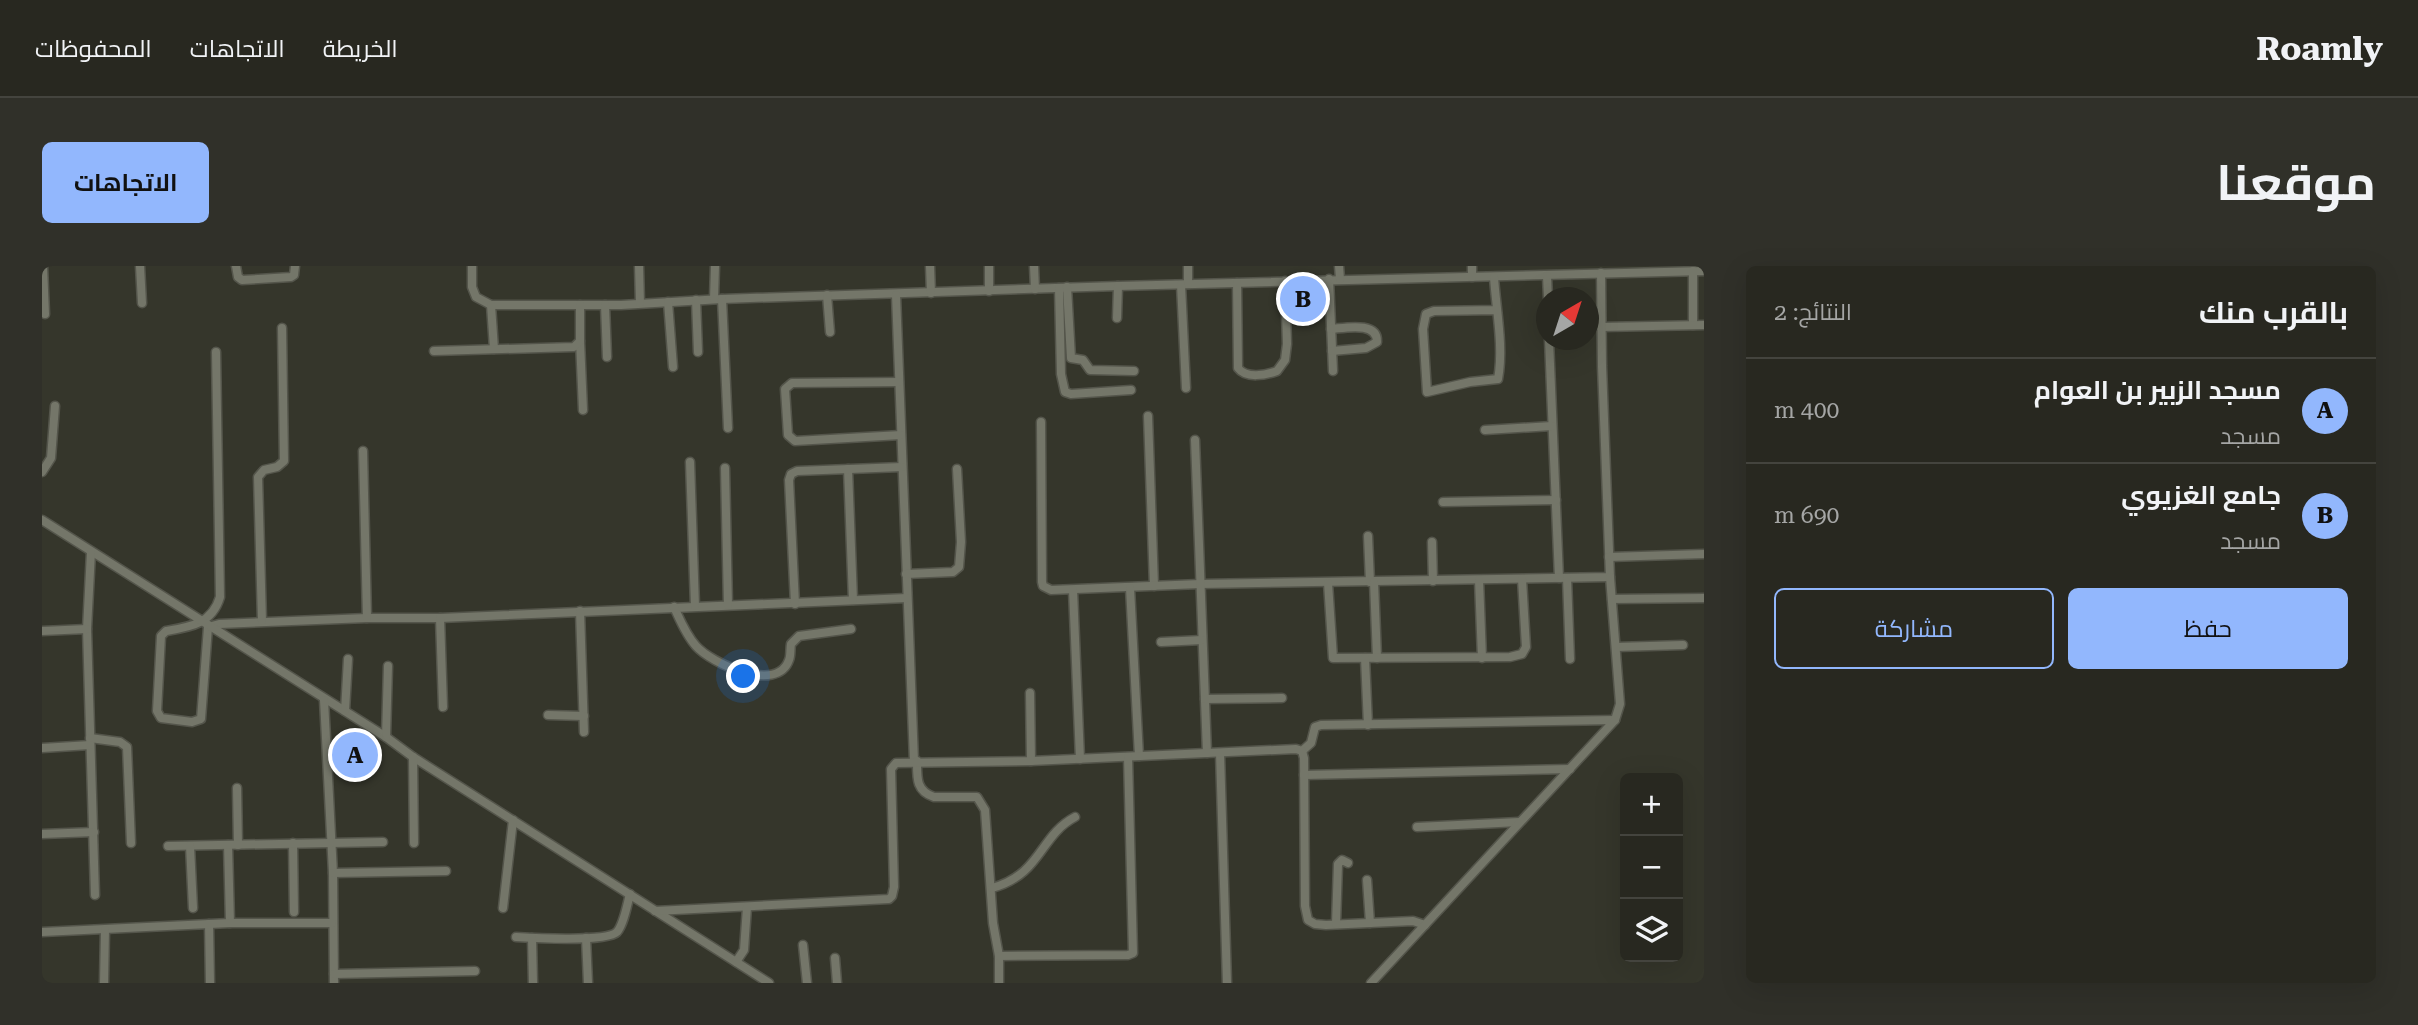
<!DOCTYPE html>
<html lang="ar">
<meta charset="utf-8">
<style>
:root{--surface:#282820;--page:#303029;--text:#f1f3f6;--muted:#a5a6a5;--line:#44443e;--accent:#92b7fd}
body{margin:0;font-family:"Roboto Serif",Cairo,serif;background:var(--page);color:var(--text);direction:rtl}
.controls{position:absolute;right:21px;bottom:21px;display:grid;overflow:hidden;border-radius:10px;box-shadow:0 7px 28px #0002}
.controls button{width:63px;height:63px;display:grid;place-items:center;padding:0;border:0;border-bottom:2px solid var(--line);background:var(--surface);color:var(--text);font:35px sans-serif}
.compass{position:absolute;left:1494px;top:21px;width:63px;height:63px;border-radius:50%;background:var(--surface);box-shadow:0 7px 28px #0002;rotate:39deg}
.you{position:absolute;left:702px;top:411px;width:24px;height:24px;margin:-18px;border:5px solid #fff;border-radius:50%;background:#1a73e8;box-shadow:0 0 0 10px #1a73e833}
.badge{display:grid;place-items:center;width:46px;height:46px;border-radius:50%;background:var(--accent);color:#111;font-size:23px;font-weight:700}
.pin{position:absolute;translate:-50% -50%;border:4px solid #fff;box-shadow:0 2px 7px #0006}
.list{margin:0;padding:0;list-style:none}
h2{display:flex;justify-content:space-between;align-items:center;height:91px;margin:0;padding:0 28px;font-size:30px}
h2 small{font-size:23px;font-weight:400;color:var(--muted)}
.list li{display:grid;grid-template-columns:46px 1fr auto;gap:21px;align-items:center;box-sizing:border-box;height:105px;padding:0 28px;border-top:2px solid var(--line)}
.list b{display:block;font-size:26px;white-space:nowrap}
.list p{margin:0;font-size:23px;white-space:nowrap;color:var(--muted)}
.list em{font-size:23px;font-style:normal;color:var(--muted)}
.actions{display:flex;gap:14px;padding:21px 28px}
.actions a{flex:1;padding:16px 0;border:2px solid var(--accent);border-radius:10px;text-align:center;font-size:24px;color:var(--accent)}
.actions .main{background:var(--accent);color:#111}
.icon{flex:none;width:38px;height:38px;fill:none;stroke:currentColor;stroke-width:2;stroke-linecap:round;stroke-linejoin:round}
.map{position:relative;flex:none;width:1662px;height:717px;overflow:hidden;direction:ltr;border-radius:10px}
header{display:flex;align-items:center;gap:42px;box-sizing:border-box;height:98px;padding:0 35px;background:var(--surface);border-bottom:2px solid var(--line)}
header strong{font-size:33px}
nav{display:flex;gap:38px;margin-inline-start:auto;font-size:24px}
.intro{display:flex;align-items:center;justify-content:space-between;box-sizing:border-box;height:168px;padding:0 42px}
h1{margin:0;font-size:49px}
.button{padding:18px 32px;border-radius:10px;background:var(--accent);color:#111;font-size:24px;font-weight:700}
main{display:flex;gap:42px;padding:0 42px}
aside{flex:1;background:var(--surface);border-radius:10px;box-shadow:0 7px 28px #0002}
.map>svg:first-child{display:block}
</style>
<header>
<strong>Roamly</strong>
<nav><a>الخريطة</a><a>الاتجاهات</a><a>المحفوظات</a></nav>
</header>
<div class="intro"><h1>موقعنا</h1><a class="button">الاتجاهات</a></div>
<main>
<aside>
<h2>بالقرب منك<small>النتائج: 2</small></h2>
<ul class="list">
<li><span class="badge">A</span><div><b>مسجد الزبير بن العوام</b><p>مسجد</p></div><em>400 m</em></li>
<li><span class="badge">B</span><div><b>جامع الغزيوي</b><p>مسجد</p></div><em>690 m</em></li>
</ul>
<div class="actions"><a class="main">حفظ</a><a>مشاركة</a></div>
</aside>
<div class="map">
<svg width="1662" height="717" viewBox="0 0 1662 717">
<rect width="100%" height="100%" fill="#35362b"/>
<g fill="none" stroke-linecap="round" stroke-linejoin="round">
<defs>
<g id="minor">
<polyline points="1,0 3,48"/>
<polyline points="98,0 100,37"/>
<polyline points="194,0 196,11 200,14 249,11 252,9 253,0"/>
<polyline points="430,0 430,21 434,31 449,39 579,39 680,33 1076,20 1662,5"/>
<polyline points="597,0 598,37"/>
<polyline points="888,0 889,27"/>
<polyline points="947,0 947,25"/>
<polyline points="992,0 993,23"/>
<polyline points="1146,0 1146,18"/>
<polyline points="1297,0 1298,13"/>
<polyline points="1430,0 1430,11"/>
<polyline points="1651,5 1651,59"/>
<polyline points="1505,10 1506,32"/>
<path d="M 1452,11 C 1454,43 1462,81 1456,113 L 1428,116 L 1385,126 L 1381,63 L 1384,48 L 1392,45 L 1455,44"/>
<polyline points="1287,13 1291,105"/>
<path d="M 1195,17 L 1196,102 C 1204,113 1224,109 1235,105 L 1243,94 L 1245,78 L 1243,15"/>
<polyline points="1139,19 1144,122"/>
<polyline points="1025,21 1029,92 1041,94 1048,104 1092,105"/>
<polyline points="1017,22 1019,108 1023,126 1029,128 1089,124"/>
<polyline points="785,29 788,66"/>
<polyline points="854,29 872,495"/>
<polyline points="672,33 673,0"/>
<polyline points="680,33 686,162"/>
<polyline points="654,34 656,86"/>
<polyline points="626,36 631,101"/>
<polyline points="449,39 452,83"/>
<polyline points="563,39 565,91"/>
<polyline points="1075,52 1076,20"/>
<polyline points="1559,61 1662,59"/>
<path d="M 1289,63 C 1303,62 1336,55 1335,76 L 1324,82 L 1290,85"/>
<polyline points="1507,74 1517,312"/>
<polyline points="538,75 541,144"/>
<polyline points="392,85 532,81 538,75 538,39"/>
<path d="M 174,86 L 178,331 C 170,358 148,361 124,365 L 119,370 L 115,445 L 119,452 L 150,456 L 159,453 L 166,361 L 177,358 L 325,352 L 398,352 L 865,332"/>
<polyline points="857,116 750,117 743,123 746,169 753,175 859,169"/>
<polyline points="1106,150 1112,320"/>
<polyline points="999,156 1000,316 1001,320 1009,324 1158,318 1568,311 1560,100 1559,7"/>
<polyline points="1443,164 1510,160"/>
<polyline points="1153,174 1165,487"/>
<polyline points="321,185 325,352"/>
<polyline points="648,196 653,340"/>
<polyline points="683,202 686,339"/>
<polyline points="806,203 811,334"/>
<polyline points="0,206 9,192 13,140"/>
<polyline points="1401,236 1514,234"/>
<polyline points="0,254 344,471 371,491 727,717"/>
<polyline points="1326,270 1328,316"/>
<polyline points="1390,276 1391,315"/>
<polyline points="49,286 45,363 53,629"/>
<polyline points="1567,291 1662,288"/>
<polyline points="864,308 911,306 917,301 919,276 915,203"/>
<polyline points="1525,312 1528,393"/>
<polyline points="1437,314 1440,392"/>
<polyline points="1332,316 1335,392"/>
<polyline points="1286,317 1291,392 1468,391 1480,388 1484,381 1480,313"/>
<polyline points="1088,322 1097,490"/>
<polyline points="1031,324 1038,493"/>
<polyline points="1570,333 1662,332"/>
<polyline points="753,338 747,214 749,208 755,205 860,201"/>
<path d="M 632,341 C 638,354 644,369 654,380 C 669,397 735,428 747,394 C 749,390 748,383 749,378 L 757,370 L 809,363"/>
<polyline points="538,345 542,466"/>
<polyline points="398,352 401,441"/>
<polyline points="220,355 216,211 222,204 235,201 242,195 240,62"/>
<polyline points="0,365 45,363"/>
<polyline points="1119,376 1160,374"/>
<polyline points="1574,381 1641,379"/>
<polyline points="1323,392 1326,459"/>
<polyline points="988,427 989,495"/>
<polyline points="1163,433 1240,432"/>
<polyline points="282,434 291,607 292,717"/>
<polyline points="303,445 306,393"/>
<polyline points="506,449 542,450"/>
<polyline points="344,471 346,400"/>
<polyline points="48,472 78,476 85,481 89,577"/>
<polyline points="0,482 48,479"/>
<polyline points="1260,485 1269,477 1273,461 1279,459 1573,454"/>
<polyline points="1178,487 1185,717"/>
<polyline points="371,491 372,577"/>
<path d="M 875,495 C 875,512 874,525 892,531 L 935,531 L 943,544 L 951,657 L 957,690 L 957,717"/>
<polyline points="1262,509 1528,503"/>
<polyline points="195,522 196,579"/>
<polyline points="1375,561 1477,556"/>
<polyline points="0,568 52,566"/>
<polyline points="251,577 252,646"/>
<polyline points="186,579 188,657"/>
<polyline points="126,580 341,576"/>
<polyline points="148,580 151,642"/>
<polyline points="291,607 404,605"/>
<polyline points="1325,614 1328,657"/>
<path d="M 950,622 C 1000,608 997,570 1033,551"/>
<polyline points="461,642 471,554"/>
<polyline points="613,645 847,633 850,630 852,621 849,503 854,497 989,495 1254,483 1260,485 1262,492 1263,640 1266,654 1273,658 1284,659 1371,655 1383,659"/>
<polyline points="167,658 168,717"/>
<polyline points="1294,658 1296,598 1300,594 1306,597"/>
<polyline points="0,666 188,657 290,657"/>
<path d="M 474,671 C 491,672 565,676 575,666 C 582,658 585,639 588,628"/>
<polyline points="490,672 491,717"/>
<polyline points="544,672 546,717"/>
<polyline points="761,679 765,717"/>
<polyline points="957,690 1086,689 1091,687 1086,491"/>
<polyline points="793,692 795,717"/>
<polyline points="694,696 702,684 705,641"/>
<polyline points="292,708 433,705"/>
<polyline points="62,717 63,664"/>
<polyline points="1329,717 1573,454 1578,438 1568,311"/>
</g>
</defs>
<use href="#minor" stroke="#54554b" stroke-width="11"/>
<use href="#minor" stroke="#747669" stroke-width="8"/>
</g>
</svg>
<div class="controls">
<button>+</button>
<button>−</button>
<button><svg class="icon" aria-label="layers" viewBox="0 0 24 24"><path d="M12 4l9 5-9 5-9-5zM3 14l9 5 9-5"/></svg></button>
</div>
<svg class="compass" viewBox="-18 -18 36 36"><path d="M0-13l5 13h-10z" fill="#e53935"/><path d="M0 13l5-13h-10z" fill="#a5a6a5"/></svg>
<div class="you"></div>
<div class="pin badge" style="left:313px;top:489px">A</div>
<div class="pin badge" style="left:1261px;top:33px">B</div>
</div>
</main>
